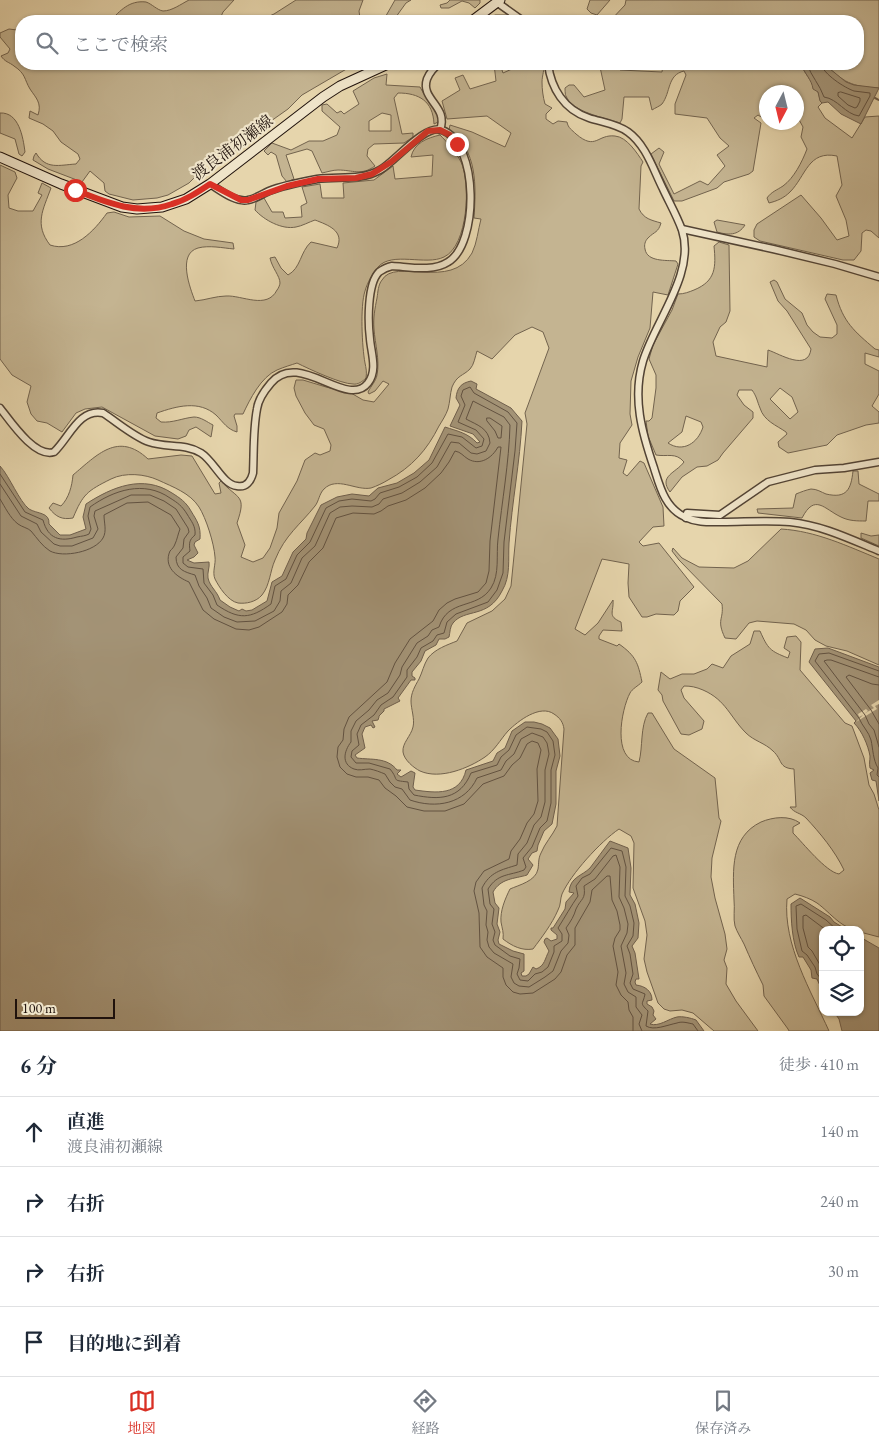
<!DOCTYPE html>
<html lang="ja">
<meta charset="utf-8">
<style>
:root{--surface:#fff;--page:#f6f6f7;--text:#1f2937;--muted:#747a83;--line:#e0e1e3;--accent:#d93025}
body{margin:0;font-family:"EB Garamond","Noto Serif JP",serif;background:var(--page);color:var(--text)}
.controls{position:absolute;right:15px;bottom:15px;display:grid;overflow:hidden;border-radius:10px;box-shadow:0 1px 4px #0004}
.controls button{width:45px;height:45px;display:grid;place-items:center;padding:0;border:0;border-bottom:1px solid var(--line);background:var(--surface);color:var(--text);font:25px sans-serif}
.compass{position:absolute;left:759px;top:85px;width:45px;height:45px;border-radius:50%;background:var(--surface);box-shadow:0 1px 4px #0004;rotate:187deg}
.scale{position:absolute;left:15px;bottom:12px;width:100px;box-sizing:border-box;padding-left:5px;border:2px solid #20120c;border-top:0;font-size:14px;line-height:18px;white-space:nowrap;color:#20120c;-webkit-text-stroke:4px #efe4c9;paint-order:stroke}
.stop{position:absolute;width:15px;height:15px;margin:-11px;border:4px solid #d93025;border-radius:50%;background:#fff}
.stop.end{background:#d93025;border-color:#fff;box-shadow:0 1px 5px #0008}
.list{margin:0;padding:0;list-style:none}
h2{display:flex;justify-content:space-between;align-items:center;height:65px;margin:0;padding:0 20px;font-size:21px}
h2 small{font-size:16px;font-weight:400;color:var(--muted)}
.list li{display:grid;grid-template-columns:32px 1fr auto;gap:15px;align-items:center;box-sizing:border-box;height:70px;padding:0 20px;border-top:1px solid var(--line)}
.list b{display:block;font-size:19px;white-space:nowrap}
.list p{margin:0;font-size:16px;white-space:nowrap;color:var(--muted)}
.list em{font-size:16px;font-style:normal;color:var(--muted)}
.icon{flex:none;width:28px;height:28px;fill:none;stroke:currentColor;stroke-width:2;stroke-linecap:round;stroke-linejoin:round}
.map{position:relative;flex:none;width:879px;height:1031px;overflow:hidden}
.search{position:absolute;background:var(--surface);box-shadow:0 1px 4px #0004;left:15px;right:15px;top:15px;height:55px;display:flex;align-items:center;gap:12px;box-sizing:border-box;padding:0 18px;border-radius:20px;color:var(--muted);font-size:19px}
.sheet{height:345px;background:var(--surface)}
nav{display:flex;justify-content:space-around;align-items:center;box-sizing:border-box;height:70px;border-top:1px solid var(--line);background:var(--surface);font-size:14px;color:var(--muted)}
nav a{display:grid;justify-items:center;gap:2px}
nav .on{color:var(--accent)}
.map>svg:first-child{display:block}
</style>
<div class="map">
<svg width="879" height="1031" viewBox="0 0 879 1031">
<rect width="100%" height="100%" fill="#e6d5ac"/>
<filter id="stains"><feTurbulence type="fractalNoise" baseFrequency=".004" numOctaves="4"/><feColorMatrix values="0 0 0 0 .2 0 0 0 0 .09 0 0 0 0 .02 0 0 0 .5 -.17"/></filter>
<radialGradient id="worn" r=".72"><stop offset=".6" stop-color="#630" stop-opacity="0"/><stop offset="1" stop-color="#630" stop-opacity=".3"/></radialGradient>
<g fill="#c4b491" stroke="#72634e" fill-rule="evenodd">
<path d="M 189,0 L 234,0 L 223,12 L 219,21 L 110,21 C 120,11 129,0 146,2 C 152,4 157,10 163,11 C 172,11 181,4 189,0 Z"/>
<polygon points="296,0 363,0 359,11 360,18 368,21 234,21 237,19 265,18 274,14"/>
<polygon points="395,0 411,0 406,3 393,21 383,21"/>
<polygon points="450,0 480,0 480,3 475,8 469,3 462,1 449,8 441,8 440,5 447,3"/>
<polygon points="590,0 610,0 597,15 591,13 587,9"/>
<path d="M 626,0 L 879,0 L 879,88 C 851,87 844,82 824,64 L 858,64 L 858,21 L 799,21 L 796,18 L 792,18 L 791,21 L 640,21 L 637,20 L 610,21 L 625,5 Z"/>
<polygon points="495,15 506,15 515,21 485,21"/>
<path d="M 9,29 L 17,30 L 21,33 L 21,64 L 45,64 L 49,68 L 54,67 L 56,64 L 314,64 L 329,69 L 333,64 L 355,64 L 302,95 L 288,109 L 247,138 L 235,152 L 225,151 L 212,154 L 196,170 L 194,178 L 189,183 L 168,195 L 157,198 L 133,200 L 109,194 L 105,191 L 104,183 L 90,171 L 82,182 L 48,169 L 33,160 L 34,156 L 36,153 C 46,170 59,165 76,164 L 80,159 L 78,154 L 61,142 L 53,131 L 43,124 L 29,118 L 30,111 L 38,115 C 42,103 36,98 30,89 C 24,79 26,74 14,66 C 9,62 5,62 1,56 L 8,53 L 10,49 L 0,37 L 0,33 Z"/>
<path d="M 494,64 L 500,64 L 503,73 L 523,64 L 543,64 C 545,70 542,75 542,82 C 542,89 543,97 545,104 L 552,108 L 546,114 L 546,119 L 553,124 L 558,121 L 567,122 C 568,128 572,130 576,134 C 596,151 597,134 615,136 C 627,137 637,153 643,162 L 641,166 L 639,209 C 644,219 651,220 661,223 C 658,233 655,231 648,238 C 645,241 644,245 645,249 C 647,262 666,260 676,261 L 678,264 L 668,295 L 653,292 L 650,328 L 638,357 L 631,381 L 630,414 L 632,425 L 620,443 L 619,458 L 627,460 L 623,473 L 627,476 L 640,461 L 644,463 L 663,507 L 664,526 L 653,527 L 639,542 L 643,546 L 659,543 L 694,587 L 680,601 L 678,611 L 674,615 L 656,614 L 647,617 L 642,617 L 629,597 L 628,583 L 629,564 L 602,559 L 575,629 L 585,635 L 598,623 L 613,600 C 614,612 607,616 621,622 L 622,631 L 603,630 L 599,636 L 599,639 L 617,646 L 619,644 C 636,656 638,663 642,682 C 638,686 632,689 630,693 C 621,710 612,760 639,762 C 643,747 640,727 648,713 L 652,713 L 674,749 L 715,778 L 719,818 L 721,821 L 712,858 L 711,877 L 715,898 L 725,934 L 727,949 L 724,960 L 727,968 L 726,984 L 736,1001 L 758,1031 L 714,1031 L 693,1013 L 682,1010 L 670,1011 L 664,1009 L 658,1003 L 647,972 L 644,959 L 647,935 L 645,921 L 633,888 L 634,843 L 631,836 L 619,829 C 600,842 571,874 562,894 C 560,899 561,905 558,910 C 552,924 542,937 533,949 C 522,951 512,946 503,939 C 504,933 502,928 501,922 C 500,911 505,899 510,889 C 519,885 536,881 538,869 C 539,863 538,859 541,853 C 545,843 552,836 557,826 L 564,729 C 563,722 560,718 554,714 C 540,704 518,721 508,731 C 500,740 495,750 485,757 C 469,768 440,780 420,771 C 414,768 404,760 403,752 C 402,743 411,736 413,727 C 415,719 411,709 411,701 C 411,693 415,686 419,679 C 422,673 424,664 428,658 C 435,649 447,645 457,641 L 467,623 L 492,611 L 505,599 L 511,586 L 527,424 L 525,413 L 549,348 L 543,332 L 532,327 L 515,335 L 492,359 L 477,351 C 475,357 474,365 470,369 C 463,376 457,375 452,387 C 450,394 450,402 448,409 C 446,415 442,421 439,426 C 427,450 412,467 388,480 C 383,483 377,486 371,488 C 356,491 337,476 324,489 C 319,494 319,501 315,506 C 300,525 285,535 275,560 C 270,571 270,585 262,595 C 256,602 246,604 238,603 C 228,601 219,587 215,579 C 212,572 216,564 215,557 C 214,543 206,518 199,507 C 190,493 173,487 158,480 C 145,474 125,472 111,479 C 87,491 83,494 73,518 C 62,520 56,517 49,508 L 53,503 L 61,506 C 69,498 72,486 73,475 C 97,455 118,431 148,459 L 181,455 L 192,456 L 215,494 L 221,493 L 219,483 L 221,481 C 238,500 247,494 237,523 L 245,545 L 241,557 L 253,562 L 263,558 L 270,548 L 277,528 L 279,513 L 297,481 L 305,460 L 315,453 L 320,455 L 330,451 L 331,445 L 324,429 L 314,425 L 305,413 L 296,396 L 294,388 L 296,380 L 303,380 L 326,387 L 351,393 L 363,400 L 374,402 L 389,384 L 383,381 L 375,391 L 369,394 L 368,392 C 371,386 376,381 377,375 C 380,360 375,344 374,329 C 373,318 375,308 377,298 C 378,292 378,285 382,280 C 395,257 451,291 472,253 C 477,243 478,230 481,219 L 474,218 C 476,187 478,150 449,130 L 450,125 L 472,132 L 505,147 L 511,133 L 487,116 L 447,119 L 442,101 L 460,90 L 455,78 L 463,75 L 470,89 L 496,81 Z"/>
<path d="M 604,64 L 620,64 L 620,70 L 662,72 L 663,64 L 801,64 C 805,75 813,82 818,92 C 820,97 819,99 822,103 L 818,107 L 825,118 L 852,138 L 865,117 L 879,116 L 879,238 L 871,231 L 866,230 L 862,233 L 861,251 L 854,260 L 843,260 L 760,241 L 754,237 L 754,230 L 757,224 L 801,195 L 821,218 L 837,240 L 849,236 L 846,220 L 836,196 L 842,185 L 837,156 C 808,150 806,176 790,192 C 784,198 777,201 769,203 L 767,198 C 771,192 777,190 783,186 C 794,178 802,162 807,149 L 801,137 L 803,127 L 797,116 L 796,92 L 766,92 L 766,120 L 758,115 L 754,118 L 761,123 L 753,171 L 749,174 L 724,182 L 717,188 L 682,201 L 674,201 L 651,154 L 659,148 L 664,152 L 659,164 L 674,194 L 700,181 L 708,185 L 725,166 L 717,155 L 729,146 L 720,138 L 707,118 L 675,114 L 675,104 L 686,75 L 684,71 C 667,75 671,92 662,104 C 660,106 655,108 652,110 L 649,97 L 624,97 L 622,119 L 620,123 C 605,118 572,112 566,96 C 565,95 565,88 565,88 L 569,85 L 574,85 L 584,97 L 605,90 L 600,67 Z"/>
<path d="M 387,74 L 386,85 L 420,87 C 426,99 436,108 440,121 L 434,124 C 433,101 419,93 398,93 L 394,98 L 402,134 L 413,133 L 413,137 L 404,143 L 374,144 L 368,149 L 367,156 L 375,166 C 361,176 353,170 338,170 C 333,170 327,172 322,173 L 312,151 L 307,149 L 286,155 L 294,179 L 287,182 L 282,176 L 276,155 L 271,152 L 268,155 L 264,151 L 272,143 L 291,150 L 309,141 L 323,141 L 337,135 L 340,127 L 322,111 L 322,105 L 327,104 L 337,113 L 341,111 L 344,114 L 359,104 L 353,91 L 374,78 ZM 382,113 L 391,115 L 391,131 L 369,131 L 369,121 Z"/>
<path d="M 0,113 C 19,112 23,137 25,152 L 22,156 L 19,154 L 15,139 L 0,133 Z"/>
<path d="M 440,135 C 447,142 456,152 461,162 C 471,183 468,246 444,257 C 426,266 392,251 378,267 C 373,273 367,283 365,291 C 360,306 362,347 365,363 C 366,368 367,372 366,378 C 363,381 358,385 353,384 C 341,384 309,369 297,363 C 291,365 284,367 277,370 C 261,377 250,399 243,414 L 235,414 L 234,416 L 237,426 L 237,432 C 227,429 224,423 216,415 C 199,400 177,406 157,413 L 156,418 L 161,422 C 173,423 183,418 194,417 C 201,417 207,422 213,425 L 211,437 L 196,427 L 189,430 L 186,436 L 178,439 L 155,436 L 102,407 L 85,409 L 76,413 L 62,432 L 47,423 L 37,421 L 31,414 L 27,402 L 31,386 L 12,375 L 0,359 L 0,165 L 15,172 L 17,178 L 8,195 L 9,208 L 18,211 L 33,211 L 42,195 L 38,193 L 42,183 L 51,188 C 43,210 34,224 50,245 C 74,253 94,231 107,213 L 114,212 L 129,217 L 160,216 L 184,231 L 204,239 L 233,243 L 234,249 C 223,248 209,245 198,248 C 177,254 190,288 195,301 C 206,300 216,296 226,296 C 242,295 267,310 277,290 C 278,289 280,285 280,283 C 280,276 272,268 270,258 L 275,257 L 281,268 L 288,275 C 301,268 300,252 311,242 L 337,248 C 345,231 328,225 315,220 C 309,222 302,226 296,227 C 282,230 264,220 255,210 L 256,202 L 264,198 L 272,212 L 283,212 L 285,218 L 302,217 L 301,206 L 307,203 L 302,187 L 320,184 L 322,198 L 344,198 L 343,183 L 374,180 L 393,166 L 395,179 L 432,176 L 433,155 L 411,157 C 414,143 427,138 440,135 Z"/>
<path d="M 717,220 L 745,225 C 738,236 728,235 717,232 L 714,222 Z"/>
<path d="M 719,242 L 729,245 L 730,311 L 726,322 L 720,327 L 713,342 L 716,356 L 767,367 L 768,350 C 780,354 808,372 811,349 L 787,311 L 778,301 L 770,282 L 774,280 L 777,282 L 785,299 L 802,313 L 807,325 L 813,332 L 820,337 L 832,338 L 837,334 L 837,325 L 825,299 L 827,294 L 836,295 C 843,322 854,331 875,349 L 879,350 L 879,357 L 865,353 L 865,364 L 879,371 L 879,394 L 872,406 L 879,412 L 879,423 L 866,425 L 837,435 L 827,445 L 788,453 L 779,447 L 778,442 L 787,434 L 786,432 C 776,425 764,421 760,408 C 757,401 757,397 752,390 L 739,390 L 737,395 L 744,405 L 753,412 L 753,418 L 723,453 L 718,460 L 707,466 L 697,467 L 682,477 L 670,492 C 658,476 676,473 684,462 C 676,452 667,457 656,455 L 648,436 L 646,421 L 649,421 L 652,418 L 656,388 L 656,375 L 649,359 L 653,345 L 672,310 L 678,294 C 684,294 689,292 694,290 C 716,281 716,267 714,246 ZM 780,388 L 792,397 L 798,412 L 790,419 L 770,399 ZM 686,416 L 701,422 L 703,427 C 698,443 683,453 668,443 L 682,432 Z"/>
<path d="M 853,471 L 858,471 L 859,484 L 879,494 L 879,501 L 868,501 L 866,521 C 857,521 849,521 841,517 C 824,509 815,493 802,518 L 758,513 L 757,509 L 793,508 L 796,494 C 801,492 806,490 811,489 C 817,489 821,492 826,494 C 847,499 851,489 853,471 Z"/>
<path d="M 781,529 C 816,531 847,546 879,559 L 879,665 L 847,651 L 826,646 L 815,640 L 806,630 L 794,624 L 757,621 L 749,623 L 736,639 L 725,638 C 716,619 724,620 722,604 L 679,560 L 672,551 L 673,548 L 682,558 L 699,567 L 734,568 L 748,561 Z"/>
<polygon points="861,533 871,536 879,535 879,546 861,538"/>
<path d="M 754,631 L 760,631 C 768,649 770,651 788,658 L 790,652 L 784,648 L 787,637 L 796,636 L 801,642 L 800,670 L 845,723 L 852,726 L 864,758 L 869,785 L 874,794 L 879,810 L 879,937 L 860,932 L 860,930 C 842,930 831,913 817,903 C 811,899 803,896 795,894 L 787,899 C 783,945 811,991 829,1031 L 789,1031 L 788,1029 L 764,996 L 763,985 C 756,971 750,958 744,944 C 741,938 737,932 735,926 C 733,919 735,908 734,900 C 733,870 730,837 761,822 C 773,817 789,815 800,823 L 793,827 L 793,833 C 803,843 826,872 839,874 L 844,870 C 835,851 820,833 806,818 C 801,813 794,813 790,807 L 796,807 L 794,769 C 778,768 783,760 773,751 C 765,743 754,741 746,733 C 730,717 726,700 703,690 C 696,687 691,686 684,686 L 681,690 L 684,698 L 704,721 L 702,729 L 689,735 L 681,734 L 663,701 L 662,695 L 658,690 L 661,672 L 670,679 L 682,674 L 694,674 L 707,669 L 712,664 L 723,668 L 731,656 L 750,644 Z"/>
</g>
<g fill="#a39376" stroke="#6f5f4c">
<path d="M 801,64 L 824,64 L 846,82 L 854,85 L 879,88 L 861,124 L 841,114 L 828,102 L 822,103 L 820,101 L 818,92 L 813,89 C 812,80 804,73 801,64 Z"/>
<path d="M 471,381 L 477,384 L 476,389 L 511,408 L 522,421 C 520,462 512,502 509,543 C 508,559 511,576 502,591 C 488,619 465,608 453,623 C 450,626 450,633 449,637 L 445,639 L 439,639 L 436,645 L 425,651 L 421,661 L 412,672 L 412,676 L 415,678 L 415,680 L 411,680 L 398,698 L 400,701 L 384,709 L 384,711 L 379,716 L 379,717 L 378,720 L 372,721 L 375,727 L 373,728 L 371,725 L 365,727 L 362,734 L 365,748 L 355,755 L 357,758 C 371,760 387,757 397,770 L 401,770 L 397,774 L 401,777 L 411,771 L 415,773 L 413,787 L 415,790 C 436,793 460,796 466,770 L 493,761 L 497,753 L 505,748 L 512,731 L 525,722 L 534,722 L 542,724 L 550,728 L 558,739 L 560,756 L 556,771 L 556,804 L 552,824 L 544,831 L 538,845 L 537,851 L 532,853 L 528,859 L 533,865 L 527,875 C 514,879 501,878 493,892 L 495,903 L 499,908 L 497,924 L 500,932 L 498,940 L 499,944 L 513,951 L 524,954 L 524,971 L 521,973 L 522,976 L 526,976 L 529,974 L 533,967 L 536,969 C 545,966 545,958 549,951 L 544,942 L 545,939 L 547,938 L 551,941 L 557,939 L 557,935 L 551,930 L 551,928 L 553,928 L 565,909 L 566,902 L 574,893 L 569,892 C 570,877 582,876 590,868 C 597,859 603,850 610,841 L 628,848 L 631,868 L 630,895 L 635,904 L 639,923 L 638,938 L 632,946 L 635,953 L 639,979 L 636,979 L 635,982 L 636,985 C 645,986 652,991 652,1000 L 647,1001 L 647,1004 L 652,1007 L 654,1011 L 653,1015 L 656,1019 L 650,1024 C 659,1027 668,1019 677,1017 C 682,1016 691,1018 696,1020 L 704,1031 L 0,1031 L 0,466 C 10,477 19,501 29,509 C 37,514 50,512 49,524 L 60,535 L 70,535 L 86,529 L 83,517 L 86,504 C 112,487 143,474 172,493 C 180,498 186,502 191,511 C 197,521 201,526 200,539 L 195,542 L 194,545 L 198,553 L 194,557 L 187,560 L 194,563 L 209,562 C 210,567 207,573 208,578 C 210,587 217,591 220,600 L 230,607 L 239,611 L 242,609 L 246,611 L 252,610 L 267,601 L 272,582 L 282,576 L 293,552 L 306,539 L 307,533 L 321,505 L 337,497 L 352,494 L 369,496 L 378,488 L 397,483 L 414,473 L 429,460 L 445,427 C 457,431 468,433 477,443 L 480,442 L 473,434 L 450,426 L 460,405 L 456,398 C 457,388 461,383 471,381 Z"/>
<path d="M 828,648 L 879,667 L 879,801 L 876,781 L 872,780 L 870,773 L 874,770 L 870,768 C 869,763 870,761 870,756 C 868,745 862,731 854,723 L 856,721 L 809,662 L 815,649 Z"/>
<path d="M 800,898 L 830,917 L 834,922 L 847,930 L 823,930 L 823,992 L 817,979 L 812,978 L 811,970 L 803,957 L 799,957 C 792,942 791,920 791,904 Z"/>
<polygon points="860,937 879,948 879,1031 842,1031 839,1019 834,1012 860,1012"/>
</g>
<polygon fill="#e6d5ac" points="879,700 879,704 875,706 877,709 856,722 863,715 859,717 858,714 866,709 868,711 864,714 874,708 871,705"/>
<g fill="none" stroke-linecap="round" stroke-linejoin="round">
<g stroke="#625241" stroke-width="1">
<path d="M 807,64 C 811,76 820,85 824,97 C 838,99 845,114 859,116 L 870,96 L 870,93 C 865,92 859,92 854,91 C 845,88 823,74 821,64"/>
<polygon points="841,92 860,98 860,101 857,107 855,108 848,105 838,96 838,93"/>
<polygon points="487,418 490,418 502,426 501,438 498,438 495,431 487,421"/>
<path d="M 0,474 L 25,512 L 43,520 C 48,539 60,542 77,537 C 82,536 85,536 89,534 L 91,529 L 88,516 L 90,507 C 114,490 144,480 170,498 C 178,503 182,506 187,514 C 191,521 196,526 195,535 C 189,540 189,543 190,551 L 183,557 L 183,563 L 188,567 L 203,569 L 204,583 L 213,595 L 217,605 C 239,620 250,619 271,604 L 275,586 L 286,579 L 297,555 L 310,542 L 326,508 L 339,501 L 352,499 L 371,501 L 375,499 L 380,493 L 399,487 L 417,477 L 432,463 L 448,434 L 462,437 L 476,448 L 482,446 L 484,439 L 476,430 L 458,422 L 465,405 L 461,396 L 463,390 L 470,387 L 474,393 L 508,412 L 517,423 L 515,451 L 504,542 L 503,573 L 497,590 L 488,602 L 456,614 L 447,622 L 444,633 L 437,635 L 433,641 L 421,648 L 417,657 L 407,670 L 407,677 L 393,697 L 381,705 L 374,715 L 361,725 L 357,734 L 359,745 L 352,751 L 351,757 L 356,763 L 369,763 L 390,769 C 400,781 390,780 408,782 L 409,789 L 414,795 C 439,800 460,800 471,773 L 497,765 L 501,757 L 509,750 L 516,735 L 527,727 L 541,729 L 547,732 L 553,741 L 555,755 L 551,770 L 551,803 L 547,821 L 540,828 L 532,847 L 523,858 L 526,867 L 524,870 C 509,876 498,873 488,889 L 490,904 L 494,909 L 492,924 L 495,932 L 493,940 L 495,945 L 510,956 L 520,959 L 519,968 L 517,974 L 520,980 L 528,981 L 535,974 L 542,972 L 548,967 L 554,952 L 554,946 L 562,941 L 562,934 L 558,928 C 565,917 571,906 578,896 L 576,886 L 582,878 L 590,874 L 611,848 L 622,851 L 626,867 L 625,896 L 630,906 L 634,923 L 633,936 L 627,946 L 630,954 L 633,974 L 630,983 L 633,989 L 645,994 C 643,1005 639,1002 648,1011 L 646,1026 C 654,1031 667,1025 677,1023 C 682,1021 688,1023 693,1024 L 698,1031"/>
<path d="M 0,484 L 21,516 L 37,524 L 41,532 L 54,544 L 60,546 L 72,546 L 93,538 L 98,529 L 94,516 L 95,511 L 131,495 L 150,495 L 164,501 L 176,509 L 188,528 L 189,532 L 184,539 L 183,548 L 176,557 C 176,570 185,572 195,575 L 199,586 L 207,598 L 211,608 L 224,617 L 237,622 L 255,621 L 274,611 L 280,601 L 281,591 L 291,583 L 302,558 L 315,546 L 330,513 L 340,507 L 352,506 L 372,507 L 379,504 L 383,499 L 402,493 L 420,482 L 437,467 L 451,442 L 459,443 L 471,453 L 477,454 L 486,451 L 490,443 C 489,428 477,425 466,419 L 473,401 L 504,417 L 510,425 C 509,463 502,501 498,539 C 496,555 500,574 491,588 C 477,610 448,598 439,627 L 432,630 L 428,636 L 417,643 L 402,667 L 400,675 L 388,693 L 377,700 L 369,710 L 356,721 L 351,731 L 351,742 C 344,751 341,764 354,769 C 359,771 364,769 370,769 C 375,770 380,772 385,774 L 390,782 L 395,787 L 402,789 L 410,800 C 436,809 465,804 477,778 L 501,770 L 506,761 L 514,754 L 521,739 L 532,733 L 543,737 L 547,743 L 548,748 L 549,754 L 545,770 L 545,802 L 541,817 L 534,825 L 527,843 L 518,854 L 517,865 C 501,870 490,872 482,888 L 484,905 L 487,911 L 486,925 L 488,932 L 487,940 L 489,947 L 494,953 L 513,964 L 511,977 L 514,983 L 519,986 L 529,987 L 545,977 L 553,971 L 561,951 L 568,943 L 569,935 L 566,928 C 571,921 574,916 576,909 C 581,898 586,900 584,886 L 595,879 L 613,856 L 616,855 L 620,867 L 619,897 L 624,908 L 628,924 L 627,933 L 621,946 L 626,973 L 624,984 L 628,992 L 636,997 L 636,1007 L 642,1015 L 639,1024 L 642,1031"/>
<path d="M 0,499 C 5,507 10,518 18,524 C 22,527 28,528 31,531 C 37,538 42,546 50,551 C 63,558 95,552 103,538 C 107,531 104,523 104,515 L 127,503 L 148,502 L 171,515 L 180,529 C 178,534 177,540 175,544 C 174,547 172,549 170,551 C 163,567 177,577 189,582 L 203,610 L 214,619 L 236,629 L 249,630 L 259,627 L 282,612 L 287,604 L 288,595 L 298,585 L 309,562 L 323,548 L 336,518 L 353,513 L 374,514 L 381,511 L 388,506 L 406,500 L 425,488 L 441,473 L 449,462 L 455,451 C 461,452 463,456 468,459 C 480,466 492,458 498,447 L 501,447 L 490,541 L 489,571 L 486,583 L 478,592 L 455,599 L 447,603 L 439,610 L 433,621 L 410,639 L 395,663 L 387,682 L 349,717 L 344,729 L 343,740 L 338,747 L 337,757 L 340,767 L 347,774 L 356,777 L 368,777 L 379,780 L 385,788 L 396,796 L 407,807 L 424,811 L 445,811 L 464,804 L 483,784 L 504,776 L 512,765 L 520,758 L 527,744 L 532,741 L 538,743 L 541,750 L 537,769 L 538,801 L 534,814 L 527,823 L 520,839 L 511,851 L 509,859 L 484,871 L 476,882 L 474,891 L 479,913 L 480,947 L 487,957 L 503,968 L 503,977 L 506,985 L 513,992 L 520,994 L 533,993 L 555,979 L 561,972 L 567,955 L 575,945 L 575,928 L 590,902 L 592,890 L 607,876 L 610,876 L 612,900 L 617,911 L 620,925 L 620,930 L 615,938 L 613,946 L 618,972 L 616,985 L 621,995 L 628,1002 L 629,1010 L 633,1017 L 633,1031"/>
<path d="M 879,671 L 829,653 L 819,654 L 815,661 L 859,718 C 862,726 869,732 871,740 C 873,749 873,760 878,768 L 877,775 L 879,777"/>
<polyline points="879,677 831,660 827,660 824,661 865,715 869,724 874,730 879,747"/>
<polyline points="879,685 872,684 849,675 846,677 871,710 879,724"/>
<polyline points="823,970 812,951 808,947 803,928 803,916 806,915 826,930"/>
<polyline points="823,981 817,974 815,967 807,955 802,951 797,929 796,906 801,904 826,920 837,930"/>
</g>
<polyline stroke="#6f5f4c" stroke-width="2" points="875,98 879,100"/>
<defs>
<g id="street">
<polyline points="498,3 523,21"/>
<path d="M 439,64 C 433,68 430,72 427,79 C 420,100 449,106 440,130"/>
<path d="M 548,64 C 551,88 564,110 589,118 C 601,122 617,124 628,132 C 646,145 653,169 663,189 C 669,202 677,216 682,230 C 696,273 655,321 643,361 C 632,398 642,433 654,468 C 660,487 665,508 685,517 C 697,523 709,522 722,522 C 744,522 768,520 790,522 C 821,525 850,539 879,551"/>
<polyline points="682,229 773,249 835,264 879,277"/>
<path d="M 0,408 C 11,422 35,458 54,452 C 69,438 79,408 103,413 C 117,422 134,437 149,442 C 166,448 185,443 201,453 C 214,461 223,485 237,486 C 246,488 251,481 253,473 C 254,452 253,430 257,409 C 258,400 265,390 271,383 C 299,349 347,410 368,383 C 378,370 371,353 370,339 C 368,323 367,284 379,272 C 383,269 387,267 392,266 C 410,267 433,272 448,262 C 479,244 479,143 442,130 C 424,124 396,161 380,170 C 360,181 339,176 317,179 C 301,182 284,185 269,191 C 262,194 255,199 248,200 C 236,203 220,190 210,184"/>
<polyline points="686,518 687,513 720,515 768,482 815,470 844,468 879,462"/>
</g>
<g id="secondary">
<polyline points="472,21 500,0"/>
<polyline points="0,157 61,184 122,207 137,209 162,207 186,199 210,184 323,97 340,86 388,64"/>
</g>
</defs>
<use href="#street" stroke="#524334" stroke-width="9"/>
<use href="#secondary" stroke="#20120c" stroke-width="11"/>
<use href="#street" stroke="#efe4c9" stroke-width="6"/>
<use href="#secondary" stroke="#efe4c9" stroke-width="9"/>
</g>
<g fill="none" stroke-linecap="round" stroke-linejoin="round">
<path stroke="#d93025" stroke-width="6" d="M 75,190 C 107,203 138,216 172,204 C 186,200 198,192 210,184 L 241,200 L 248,200 L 287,186 L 318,179 L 356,178 L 372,174 L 391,162 L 428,131 L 440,130 L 450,135 L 457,144"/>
</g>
<g text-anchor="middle" stroke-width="4.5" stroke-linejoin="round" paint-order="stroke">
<g font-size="16" fill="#20120c" stroke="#efe4c9">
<text transform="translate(232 147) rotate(-37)" y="6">渡良浦初瀬線</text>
</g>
</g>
<rect width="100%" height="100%" filter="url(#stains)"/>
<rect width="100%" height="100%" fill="url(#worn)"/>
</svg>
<div class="controls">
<button><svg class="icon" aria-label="locate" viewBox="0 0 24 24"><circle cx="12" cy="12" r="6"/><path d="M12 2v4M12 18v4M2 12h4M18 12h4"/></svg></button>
<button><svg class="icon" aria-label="layers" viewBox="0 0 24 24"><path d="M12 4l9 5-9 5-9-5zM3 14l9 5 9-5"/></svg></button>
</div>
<svg class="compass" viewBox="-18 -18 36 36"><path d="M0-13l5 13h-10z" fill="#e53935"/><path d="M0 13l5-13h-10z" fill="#747a83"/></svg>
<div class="scale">100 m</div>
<div class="stop" style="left:75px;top:190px"></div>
<div class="stop end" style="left:457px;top:144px"></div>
<div class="search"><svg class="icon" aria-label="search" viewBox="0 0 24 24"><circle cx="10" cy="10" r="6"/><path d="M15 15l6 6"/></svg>ここで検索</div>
</div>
<section class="sheet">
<h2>6 分<small>徒歩 · 410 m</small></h2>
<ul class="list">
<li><svg class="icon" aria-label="ahead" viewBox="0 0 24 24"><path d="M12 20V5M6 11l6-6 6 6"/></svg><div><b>直進</b><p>渡良浦初瀬線</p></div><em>140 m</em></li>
<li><svg class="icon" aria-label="right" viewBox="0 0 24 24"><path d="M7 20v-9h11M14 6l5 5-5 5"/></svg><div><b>右折</b></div><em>240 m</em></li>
<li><svg class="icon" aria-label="right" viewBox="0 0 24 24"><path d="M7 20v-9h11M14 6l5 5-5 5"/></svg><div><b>右折</b></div><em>30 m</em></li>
<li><svg class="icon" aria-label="arrive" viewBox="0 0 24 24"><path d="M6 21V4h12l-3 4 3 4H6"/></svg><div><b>目的地に到着</b></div></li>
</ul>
</section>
<nav>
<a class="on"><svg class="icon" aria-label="map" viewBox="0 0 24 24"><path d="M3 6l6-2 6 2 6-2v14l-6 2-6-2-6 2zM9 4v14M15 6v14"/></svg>地図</a>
<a><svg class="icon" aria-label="directions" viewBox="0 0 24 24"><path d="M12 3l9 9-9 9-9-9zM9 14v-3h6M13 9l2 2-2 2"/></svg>経路</a>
<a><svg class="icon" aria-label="saved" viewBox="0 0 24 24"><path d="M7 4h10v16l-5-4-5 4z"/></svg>保存済み</a>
</nav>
